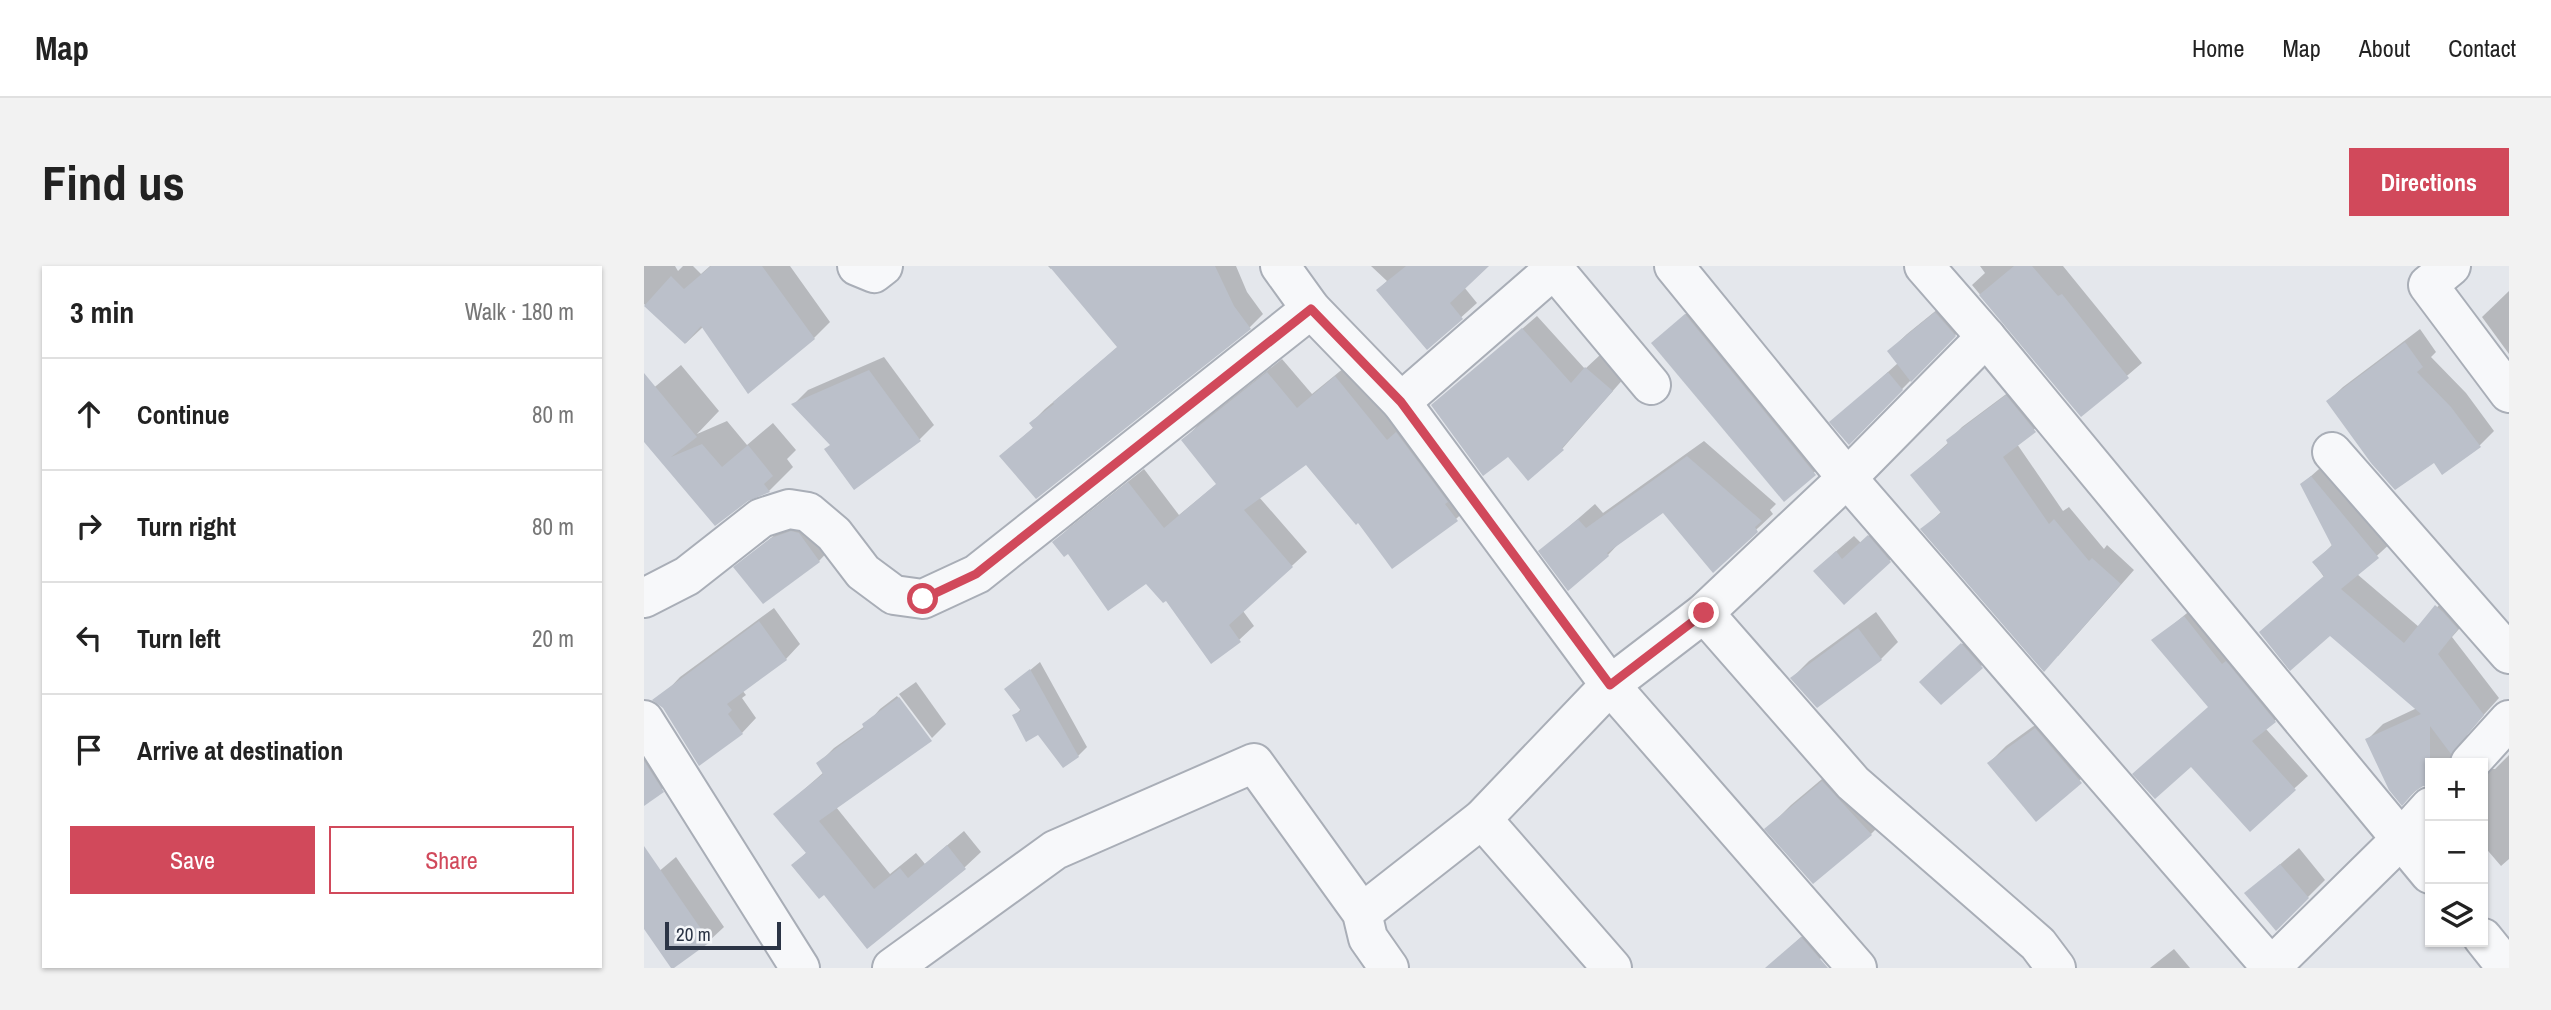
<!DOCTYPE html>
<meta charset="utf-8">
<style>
:root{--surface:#fff;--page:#f2f2f2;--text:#222;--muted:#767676;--line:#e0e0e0;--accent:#d1495b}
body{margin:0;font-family:"Archivo Narrow",sans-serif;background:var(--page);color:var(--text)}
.controls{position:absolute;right:21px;bottom:21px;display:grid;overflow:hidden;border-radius:0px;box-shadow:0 2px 5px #0004}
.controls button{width:63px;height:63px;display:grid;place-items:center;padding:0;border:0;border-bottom:2px solid var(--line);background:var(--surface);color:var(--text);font:35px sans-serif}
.scale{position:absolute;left:21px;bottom:18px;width:116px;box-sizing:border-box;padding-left:7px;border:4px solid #2b3445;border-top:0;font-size:19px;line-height:24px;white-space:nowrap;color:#2b3445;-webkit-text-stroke:5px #f4f6f9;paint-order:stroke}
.stop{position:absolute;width:21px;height:21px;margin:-16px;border:5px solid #d1495b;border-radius:50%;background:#fff}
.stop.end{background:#d1495b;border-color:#fff;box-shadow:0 2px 7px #0008}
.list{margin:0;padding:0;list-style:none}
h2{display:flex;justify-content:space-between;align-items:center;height:91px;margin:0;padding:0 28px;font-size:30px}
h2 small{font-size:23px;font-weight:400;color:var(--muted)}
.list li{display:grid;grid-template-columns:46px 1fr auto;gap:21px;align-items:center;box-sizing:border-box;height:112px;padding:0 28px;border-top:2px solid var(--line)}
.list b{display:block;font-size:26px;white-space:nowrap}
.list em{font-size:23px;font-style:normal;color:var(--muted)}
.actions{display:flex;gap:14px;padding:21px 28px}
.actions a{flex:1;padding:16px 0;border:2px solid var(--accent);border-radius:0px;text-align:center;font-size:24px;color:var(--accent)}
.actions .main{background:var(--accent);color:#fff}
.icon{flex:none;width:38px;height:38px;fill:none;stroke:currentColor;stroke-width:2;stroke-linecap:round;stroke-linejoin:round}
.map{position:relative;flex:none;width:1865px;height:702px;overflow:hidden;border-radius:0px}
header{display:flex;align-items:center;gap:42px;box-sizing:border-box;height:98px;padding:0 35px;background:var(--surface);border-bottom:2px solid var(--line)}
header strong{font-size:33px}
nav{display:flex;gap:38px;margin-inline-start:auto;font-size:24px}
.intro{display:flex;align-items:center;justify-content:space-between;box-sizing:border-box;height:168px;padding:0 42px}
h1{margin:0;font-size:49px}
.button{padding:18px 32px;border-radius:0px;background:var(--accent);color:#fff;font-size:24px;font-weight:700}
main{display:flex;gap:42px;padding:0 42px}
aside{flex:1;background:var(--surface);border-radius:0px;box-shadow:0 2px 5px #0004}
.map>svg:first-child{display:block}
</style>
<header>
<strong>Map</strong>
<nav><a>Home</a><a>Map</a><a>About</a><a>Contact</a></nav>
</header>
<div class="intro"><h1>Find us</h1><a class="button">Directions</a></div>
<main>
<aside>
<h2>3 min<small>Walk · 180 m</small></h2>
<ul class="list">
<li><svg class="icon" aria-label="ahead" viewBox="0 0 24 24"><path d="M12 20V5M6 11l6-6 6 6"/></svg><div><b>Continue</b></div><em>80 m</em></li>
<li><svg class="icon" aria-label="right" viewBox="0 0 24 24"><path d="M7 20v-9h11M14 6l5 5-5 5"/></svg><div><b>Turn right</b></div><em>80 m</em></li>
<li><svg class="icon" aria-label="left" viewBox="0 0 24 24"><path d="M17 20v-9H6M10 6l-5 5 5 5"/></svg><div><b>Turn left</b></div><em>20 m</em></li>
<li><svg class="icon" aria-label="arrive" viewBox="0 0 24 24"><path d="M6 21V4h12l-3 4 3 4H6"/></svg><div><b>Arrive at destination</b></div></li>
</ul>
<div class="actions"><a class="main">Save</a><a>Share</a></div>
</aside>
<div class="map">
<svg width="1865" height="702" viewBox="0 0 1865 702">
<rect width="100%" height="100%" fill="#e4e7ec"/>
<g fill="#0003">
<polygon points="0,0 31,0 34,5 39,0 49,0 57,8 66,0 146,0 186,56 170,72 59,61 42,77 0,38"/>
<polygon points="404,0 592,0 603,26 619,48 605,62 372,177 390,161 387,157 401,143 475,80 409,1 407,3"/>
<polygon points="727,0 842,0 820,21 833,37 783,82 734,24 743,15"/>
<polygon points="1336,0 1419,0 1498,97 1437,149 1328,19 1341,7"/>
<polygon points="1865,25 1865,88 1838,51"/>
<polygon points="1310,30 1328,52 1205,177 1188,156 1254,97 1245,85 1263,68"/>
<polygon points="1059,32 1188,190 1140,234 1010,77"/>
<polygon points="893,50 941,103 956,89 981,111 918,183 864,189 789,139"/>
<polygon points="1776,63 1792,86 1787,91 1822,127 1850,165 1836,179 1790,195 1684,135 1699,121"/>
<polygon points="240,91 290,159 276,173 187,179 150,138 164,124"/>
<polygon points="638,93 668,128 706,97 827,239 812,253 714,254 662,197 615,231 663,286 599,345 610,360 595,374 522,332 503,316 411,276 425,262 500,203 535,249 574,217 540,174 554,159"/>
<polygon points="37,99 75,145 53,168 83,155 103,179 129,157 152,184 143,193 149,201 125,225 103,233 71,258 0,173 0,130"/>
<polygon points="1377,117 1405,151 1373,178 1419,245 1425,241 1460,283 1463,279 1490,304 1414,390 1279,263 1298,245 1268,209 1305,176 1304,175 1318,161"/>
<polygon points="1060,175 1132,238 1126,244 1129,248 1069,304 1019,244 980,272 964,289 897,285 951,238 959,247"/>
<polygon points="1683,196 1749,275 1713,308 1775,361 1808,325 1829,347 1808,371 1855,432 1825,465 1820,475 1820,487 1826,497 1786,497 1786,518 1778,519 1758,537 1723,474 1739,458 1773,442 1670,297 1689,278 1658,218"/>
<polygon points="1242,253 1263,278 1200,337 1189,288 1210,270 1217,277"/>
<polygon points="144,258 189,280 175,295 92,301"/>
<polygon points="1554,338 1644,442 1622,463 1664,510 1606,563 1566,440 1509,375"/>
<polygon points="130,342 156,378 142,393 98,424 102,429 98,432 112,452 98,467 22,426 36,411"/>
<polygon points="1232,346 1254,376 1237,393 1148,412 1165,395"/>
<polygon points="1327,370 1346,392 1337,400 1286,407"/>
<polygon points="396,396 443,481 434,490 370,450 377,443 363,423"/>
<polygon points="272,416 302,458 288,472 255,428"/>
<polygon points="253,430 284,473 192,541 246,608 272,587 281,598 320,565 337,586 321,601 224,680 180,626 150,599 163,586 132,548 180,506 174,498 190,482 221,460 236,443"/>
<polygon points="1409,446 1454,498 1392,553 1345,497 1362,480"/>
<polygon points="0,489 34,510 0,538"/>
<polygon points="1865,489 1865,593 1857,600 1839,579 1839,503 1851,503"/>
<polygon points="1203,492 1251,544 1227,568 1123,563 1147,539"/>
<polygon points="1655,582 1681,614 1632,663 1603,627"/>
<polygon points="32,591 80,661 65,675 0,660 0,618"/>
<polygon points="1175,655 1193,676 1176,693 1123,702"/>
<polygon points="1530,683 1546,702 1506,702"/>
</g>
<g fill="#bbc0ca">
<polygon points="67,0 118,0 171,73 104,128 57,60 41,78 0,40 27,10 40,23"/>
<polygon points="405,0 571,0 590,40 607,63 392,233 355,190 389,162 385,157 410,138 409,136 473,81"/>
<polygon points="762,0 845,0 806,37 819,53 783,84 732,24"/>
<polygon points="1370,0 1388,0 1414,30 1418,28 1485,112 1437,151 1335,29"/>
<polygon points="1291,46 1312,70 1267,116 1243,85"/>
<polygon points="1041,48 1172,209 1140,236 1007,77"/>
<polygon points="878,62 927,117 941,101 969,125 918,182 920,184 884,215 864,191 839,210 787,139"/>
<polygon points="1761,76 1779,101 1773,106 1807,141 1837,181 1798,209 1790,197 1751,224 1727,197 1682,135"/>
<polygon points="225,104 277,175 210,224 180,183 186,179 147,138"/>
<polygon points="623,106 653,142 691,110 743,174 752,166 804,236 801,238 814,255 748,303 714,257 712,259 662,199 600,244 649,301 585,359 597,376 567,398 522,335 519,337 502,318 464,345 424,288 420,291 408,276 484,216 520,262 572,218 537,174"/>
<polygon points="1244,106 1259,124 1205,179 1185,156"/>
<polygon points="0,107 53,171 27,191 58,178 78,201 104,179 129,210 120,218 126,226 104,235 71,260 0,176"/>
<polygon points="1362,129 1392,166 1359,191 1405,258 1410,253 1445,295 1448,292 1477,318 1400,406 1276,263 1297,247 1266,209 1304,178 1302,174"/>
<polygon points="1043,190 1118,255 1111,261 1114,266 1069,307 1019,247 963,287 965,290 924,325 894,285 934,253 942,262"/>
<polygon points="1667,210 1735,292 1697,323 1760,377 1791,339 1799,346 1814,363 1794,388 1840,449 1807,488 1786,460 1786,520 1779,520 1770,526 1758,540 1745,524 1721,473 1777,448 1686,370 1646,405 1615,366 1680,310 1668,296 1688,280 1656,218"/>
<polygon points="147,265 155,267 176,296 119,338 89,301 127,272"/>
<polygon points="1224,269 1247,296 1200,339 1169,305 1192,285 1198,293"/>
<polygon points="1540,350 1578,398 1582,395 1632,456 1608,475 1652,524 1606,566 1547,501 1511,533 1488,508 1564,441 1507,374"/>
<polygon points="115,355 143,394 83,438 88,444 84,448 99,468 55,500 19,442 8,434"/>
<polygon points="1214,362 1238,394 1173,442 1146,412"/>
<polygon points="1317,377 1339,402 1297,439 1275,416"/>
<polygon points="386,403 435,491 419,502 394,469 382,476 368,449 377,445 360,423"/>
<polygon points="255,431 288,475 175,555 230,623 256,602 264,612 303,579 322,603 223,683 180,629 175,633 147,599 162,587 129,548 179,508 172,497 220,462 218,458"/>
<polygon points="1391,462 1438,517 1392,556 1343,497"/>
<polygon points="0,495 20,526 0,540"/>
<polygon points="1178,515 1228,569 1169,618 1120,563"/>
<polygon points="0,580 66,676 30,702 27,702 0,663"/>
<polygon points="1636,598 1665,632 1632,665 1600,627"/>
<polygon points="1157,671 1184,702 1121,702"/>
</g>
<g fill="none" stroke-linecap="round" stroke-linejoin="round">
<defs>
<g id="minor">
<polyline points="213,0 230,7 239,0"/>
<polyline points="636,0 667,43 757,136 966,419 1213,702"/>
<polyline points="1030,0 1203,212 1628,702"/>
<polyline points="1280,0 1342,71 1786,608"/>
<polyline points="1807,0 1784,19 1865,127"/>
<polyline points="757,136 910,3 1007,119"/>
<polyline points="1688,186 1865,388"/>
<polyline points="0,332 43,310 117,252 145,243 164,246 190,268 219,306 250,329 279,333 333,308 667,43"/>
<polyline points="1060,347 1209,517 1394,678 1412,702"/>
<polyline points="0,454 156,702"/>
<polyline points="1826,497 1865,454"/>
<polyline points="838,553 968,702"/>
<polyline points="718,647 838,553 966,419 1060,347 1203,212 1342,71"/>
<polyline points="1839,672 1863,702"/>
<polyline points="1627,701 1757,573 1786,541"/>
<polyline points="248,702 411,584 610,497 718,647 724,672 745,702"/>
</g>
</defs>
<use href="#minor" stroke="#a9aeb7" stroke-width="42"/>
<use href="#minor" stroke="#f7f8fa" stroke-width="38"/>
</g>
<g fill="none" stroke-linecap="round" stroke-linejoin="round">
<polyline stroke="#d1495b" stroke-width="9" points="279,333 332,308 667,43 757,136 966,419 1060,347"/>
</g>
</svg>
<div class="controls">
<button>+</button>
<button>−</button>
<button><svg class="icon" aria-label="layers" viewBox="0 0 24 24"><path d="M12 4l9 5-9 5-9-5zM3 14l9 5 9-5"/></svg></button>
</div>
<div class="scale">20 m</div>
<div class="stop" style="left:279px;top:333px"></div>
<div class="stop end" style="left:1060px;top:347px"></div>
</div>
</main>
